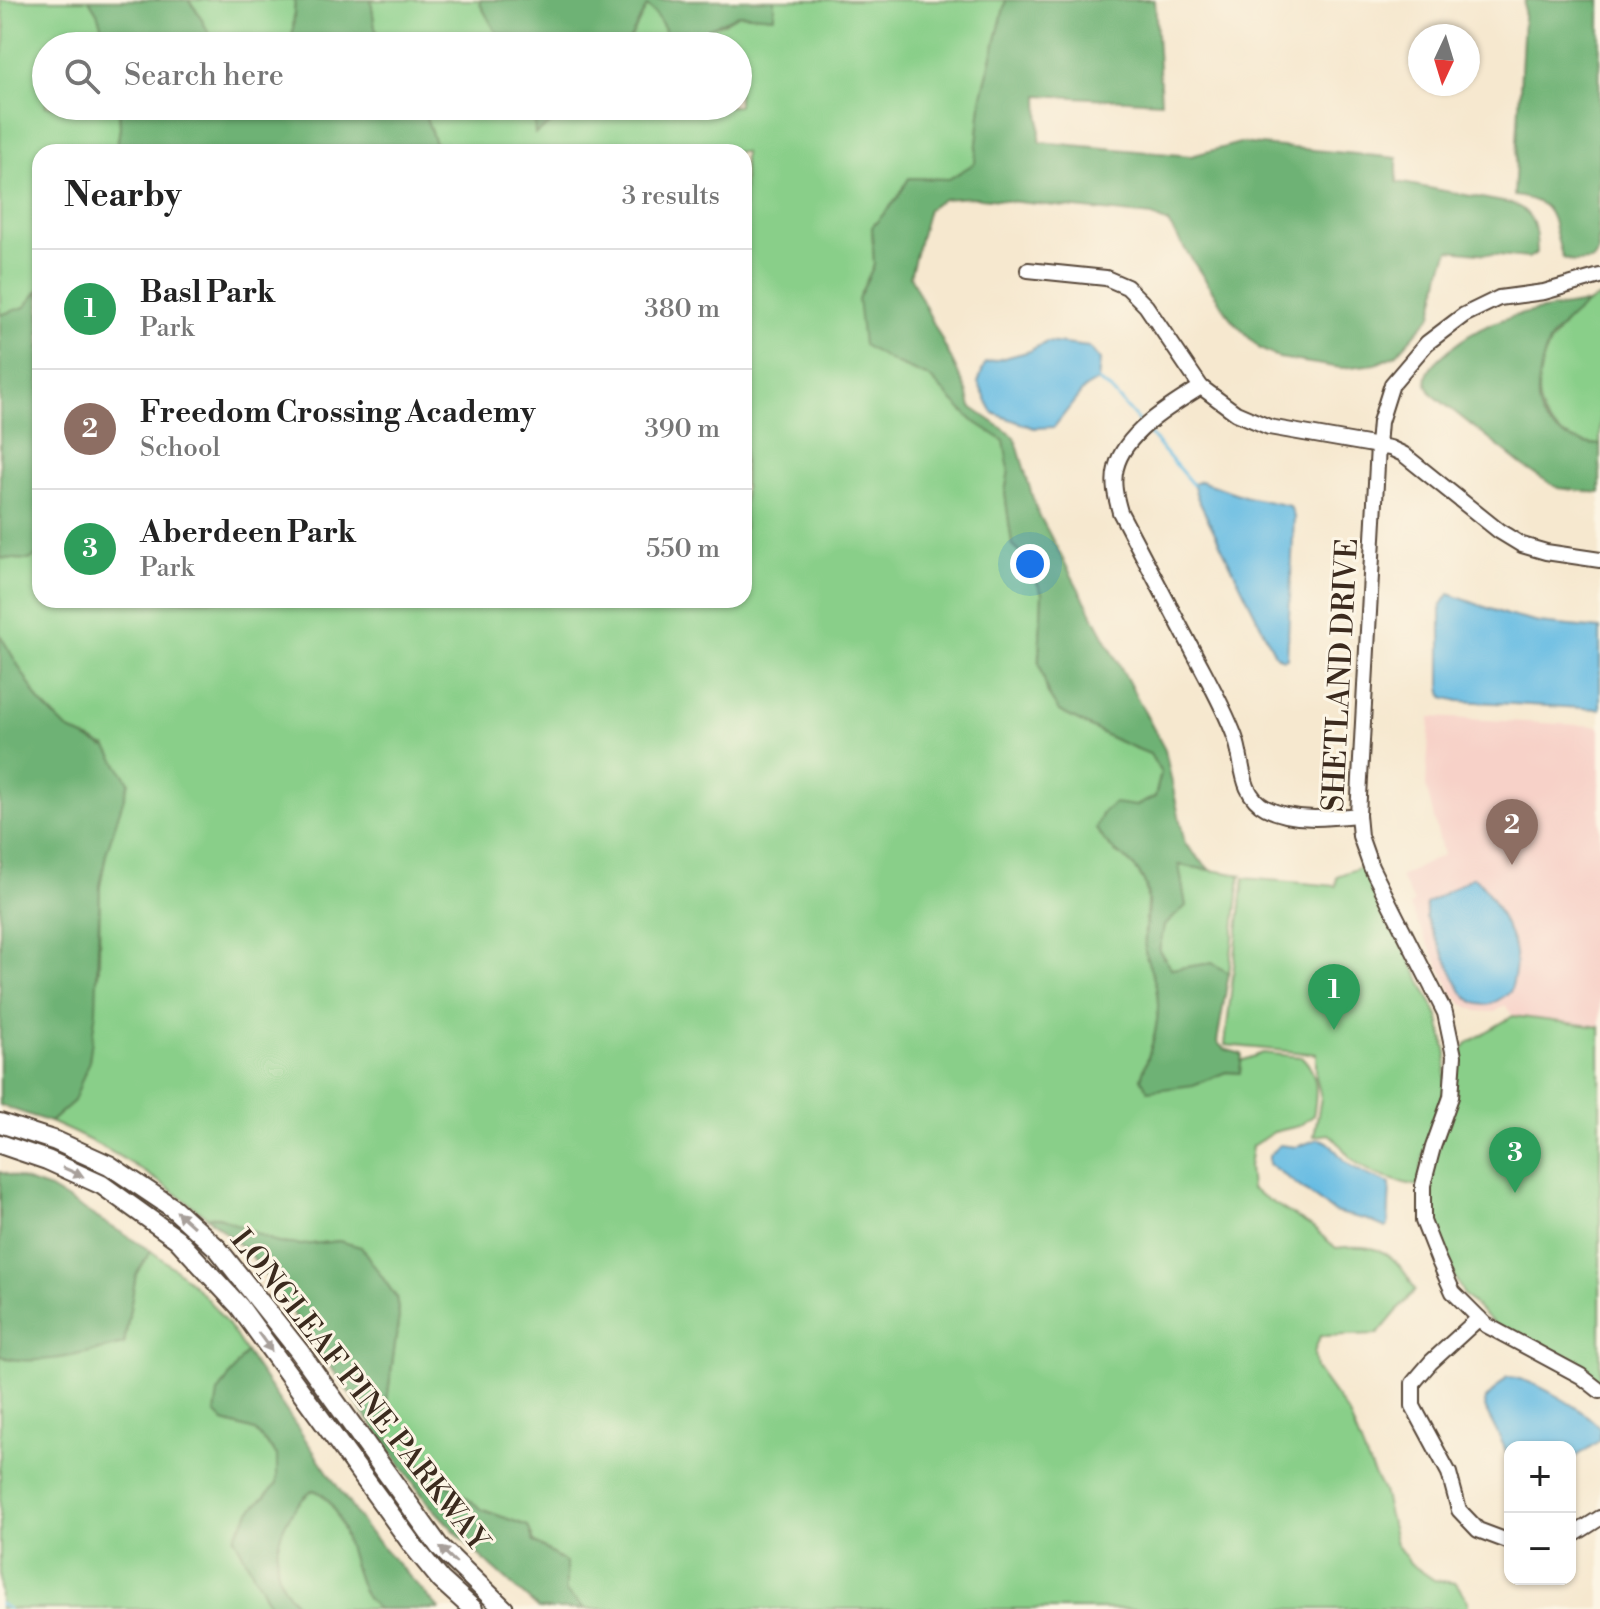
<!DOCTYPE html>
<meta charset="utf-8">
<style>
:root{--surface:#fff;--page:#f6f6f6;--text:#222;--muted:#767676;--line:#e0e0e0;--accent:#d1495b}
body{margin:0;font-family:"Libre Bodoni",serif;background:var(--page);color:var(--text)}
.controls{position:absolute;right:24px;bottom:24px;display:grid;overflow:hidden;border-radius:16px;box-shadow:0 2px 6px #0004}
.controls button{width:72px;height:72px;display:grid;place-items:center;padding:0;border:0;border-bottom:2px solid var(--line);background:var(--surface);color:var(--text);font:40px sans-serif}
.compass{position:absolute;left:1408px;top:24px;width:72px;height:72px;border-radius:50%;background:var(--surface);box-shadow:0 2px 6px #0004;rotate:184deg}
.you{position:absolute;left:1030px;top:564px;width:28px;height:28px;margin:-20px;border:6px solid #fff;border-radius:50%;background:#1a73e8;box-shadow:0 0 0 12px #1a73e833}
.badge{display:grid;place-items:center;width:52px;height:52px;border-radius:50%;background:var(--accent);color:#fff;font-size:26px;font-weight:700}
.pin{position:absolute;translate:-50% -66px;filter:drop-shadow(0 2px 4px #0008)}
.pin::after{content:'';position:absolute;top:42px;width:28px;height:24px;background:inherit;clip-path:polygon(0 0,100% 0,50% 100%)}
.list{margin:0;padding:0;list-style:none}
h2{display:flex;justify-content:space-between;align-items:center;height:104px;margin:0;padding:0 32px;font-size:34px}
h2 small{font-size:26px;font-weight:400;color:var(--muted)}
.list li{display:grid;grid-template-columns:52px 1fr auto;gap:24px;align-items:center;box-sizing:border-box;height:120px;padding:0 32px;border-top:2px solid var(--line)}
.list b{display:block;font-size:30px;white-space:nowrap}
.list p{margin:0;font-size:26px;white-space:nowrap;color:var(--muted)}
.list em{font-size:26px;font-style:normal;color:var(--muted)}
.icon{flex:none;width:44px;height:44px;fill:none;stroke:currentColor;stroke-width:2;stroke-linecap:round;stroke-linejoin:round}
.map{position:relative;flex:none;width:1600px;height:1609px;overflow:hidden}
.search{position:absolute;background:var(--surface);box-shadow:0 2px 6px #0004;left:32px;top:32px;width:720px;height:88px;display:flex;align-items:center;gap:20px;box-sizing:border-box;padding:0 28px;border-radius:44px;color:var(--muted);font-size:30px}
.panel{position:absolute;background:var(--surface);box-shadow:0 2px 6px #0004;left:32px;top:144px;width:720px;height:464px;border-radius:24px}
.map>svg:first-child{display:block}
</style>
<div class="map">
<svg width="1600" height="1609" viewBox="0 0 1600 1609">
<rect width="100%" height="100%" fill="#fcf5e5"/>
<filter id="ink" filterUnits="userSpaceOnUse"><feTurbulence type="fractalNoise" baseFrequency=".0125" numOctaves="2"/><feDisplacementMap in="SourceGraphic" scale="16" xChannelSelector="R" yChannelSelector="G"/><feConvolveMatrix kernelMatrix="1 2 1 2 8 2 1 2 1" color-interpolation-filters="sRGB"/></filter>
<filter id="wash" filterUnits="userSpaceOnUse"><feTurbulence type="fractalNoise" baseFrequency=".006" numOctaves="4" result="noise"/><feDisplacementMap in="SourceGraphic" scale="32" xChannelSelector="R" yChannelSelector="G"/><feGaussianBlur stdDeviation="1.8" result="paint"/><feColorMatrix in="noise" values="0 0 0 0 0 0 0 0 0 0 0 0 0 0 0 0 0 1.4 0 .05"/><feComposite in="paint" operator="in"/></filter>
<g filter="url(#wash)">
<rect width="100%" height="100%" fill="#f6e8cf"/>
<polygon fill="#f7d1c8" points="1430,717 1600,726 1600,1027 1513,1016 1505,1005 1495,1012 1477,1011 1463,1004 1453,994 1410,907 1414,902 1400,877 1443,855 1426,786"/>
<g fill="#89cf89" stroke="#627c54" stroke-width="2">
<path d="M 0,0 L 89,0 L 97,13 L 109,46 L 46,46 L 46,106 L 119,106 L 120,128 L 116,152 L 40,152 L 40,289 L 25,307 L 0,315 L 0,59 C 9,40 4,19 0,0 Z"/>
<polygon points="188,0 295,0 292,46 216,46 197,11"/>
<polygon points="371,0 480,0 480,4 496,32 527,41 529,46 383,46 375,28"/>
<path d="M 774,0 L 1006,0 L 982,96 L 975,163 L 949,179 L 909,178 L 897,199 L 872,227 L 874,265 L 858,299 L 895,363 L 929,377 L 972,420 L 1005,441 L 1009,470 L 1005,493 L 1012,544 L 1024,555 L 1042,593 L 1039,661 L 1059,711 L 1118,741 L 1150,754 L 1161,773 L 1155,797 L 1136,806 L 1115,852 C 1164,883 1141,906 1145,951 C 1147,963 1154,975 1156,987 C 1163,1018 1151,1049 1141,1078 L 1193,1085 L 1226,1072 L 1240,1073 L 1241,1061 L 1263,1053 L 1302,1057 C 1319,1073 1317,1095 1313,1116 L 1299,1126 L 1274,1132 L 1252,1146 L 1249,1167 L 1251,1189 L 1312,1227 L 1336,1248 C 1378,1243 1395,1251 1415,1290 L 1378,1334 L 1320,1336 L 1314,1353 L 1316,1369 L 1349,1415 L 1370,1467 L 1383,1491 L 1396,1544 L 1411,1564 L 1434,1580 L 1456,1583 L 1468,1601 L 1468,1609 L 585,1609 L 566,1592 L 566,1563 L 534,1542 L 528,1526 L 483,1510 L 391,1443 L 383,1429 L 399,1316 L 396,1297 L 361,1247 L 339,1241 L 302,1245 L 278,1243 L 217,1216 L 207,1217 C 153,1175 113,1149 50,1122 L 74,1101 L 99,970 L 100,886 L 106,854 L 105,747 L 67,729 L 40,702 L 0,635 L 0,558 L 29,560 L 40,553 L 40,600 L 744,600 L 744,152 L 438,152 L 422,106 L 534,106 L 535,134 L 579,106 L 738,106 L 738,46 L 626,46 L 647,6 L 655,13 L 665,30 L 663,41 L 722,24 L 739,14 L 773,17 Z"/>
<path d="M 1600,297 L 1600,445 C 1503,439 1533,326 1600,297 Z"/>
<polygon points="1178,865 1242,875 1240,877 1229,973 1212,963 1172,969 1159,951 1164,926 1186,906"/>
<path d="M 1364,866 L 1438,1016 L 1447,1054 L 1444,1091 L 1425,1149 L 1418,1186 C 1394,1181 1369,1175 1351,1158 C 1343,1150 1338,1140 1329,1134 L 1314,1136 L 1321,1097 L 1316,1077 L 1316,1054 L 1225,1045 L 1244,878 L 1336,886 L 1337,876 Z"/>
<polygon points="1513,1016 1600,1027 1600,1383 1494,1324 1464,1295 1437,1244 1431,1221 1430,1183 1458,1058 1466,1044"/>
<path d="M 151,1251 C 195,1282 217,1306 246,1352 L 218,1393 L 224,1422 L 255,1431 L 277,1455 L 277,1484 L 250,1511 L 264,1596 L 272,1609 L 0,1609 L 0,1355 L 10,1360 L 124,1344 L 136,1274 Z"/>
<path d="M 312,1490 C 344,1497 350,1570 365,1595 C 368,1600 374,1605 378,1609 L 300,1609 C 294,1601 285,1592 281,1582 C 267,1549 287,1511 312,1490 Z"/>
</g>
<g fill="#6eb275" stroke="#546e4a" stroke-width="2">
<polygon points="89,0 188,0 197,11 216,46 109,46 97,13"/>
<polygon points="295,0 371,0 375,28 383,46 292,46"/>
<polygon points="480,0 774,0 774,17 739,14 687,39 663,41 665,29 655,13 647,6 626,46 529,46 527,41 496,32 480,4"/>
<path d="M 1006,0 L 1155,0 L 1161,102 L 1039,95 L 1040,142 L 1191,156 L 1240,143 L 1397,158 L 1397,182 L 1513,204 C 1536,214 1536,230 1537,253 L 1528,258 L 1449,250 L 1441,272 L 1432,315 L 1396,355 L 1376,364 L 1341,368 L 1279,358 L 1260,349 L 1231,319 L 1168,223 L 1152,216 L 971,197 L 943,199 L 928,209 L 910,276 L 967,391 L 971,407 L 1015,437 L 1036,509 L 1165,750 L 1185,844 L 1210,870 L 1179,865 L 1186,906 L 1164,926 L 1159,951 L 1172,969 L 1212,963 L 1229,973 L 1217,1042 L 1224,1049 L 1242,1054 L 1240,1073 L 1226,1072 L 1193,1085 L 1148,1091 L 1141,1078 C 1151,1049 1163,1018 1156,987 C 1154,975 1147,963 1145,951 C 1143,927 1155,900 1142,877 C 1130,856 1106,851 1096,828 L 1103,812 L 1114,803 L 1136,806 L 1155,797 L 1161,773 L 1150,754 L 1118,741 L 1059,711 L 1048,694 L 1039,661 L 1042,593 L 1024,555 L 1012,544 L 1005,493 L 1009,470 L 1004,441 L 972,420 L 929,377 L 895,363 L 863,345 L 858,299 L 874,265 L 872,227 L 897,199 L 909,178 L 949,179 L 975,163 L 982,96 Z"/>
<path d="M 1525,0 L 1600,0 L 1598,253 L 1592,261 L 1574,262 L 1563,258 C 1549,220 1561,202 1514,196 Z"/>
<polygon points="119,106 422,106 438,152 116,152 120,128"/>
<polygon points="534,106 579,106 535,134"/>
<polygon points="40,289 40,553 29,560 0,558 0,315 25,307"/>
<path d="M 1587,303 C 1575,314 1559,326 1551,339 C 1542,355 1533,396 1541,413 C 1550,434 1580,444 1600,445 L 1600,493 L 1558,488 L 1527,469 L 1432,394 C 1421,379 1428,369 1441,357 C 1486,315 1528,312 1587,303 Z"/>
<polygon points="0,635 40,702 67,729 104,747 106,746 129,782 106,854 100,886 96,1011 89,1061 74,1101 50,1122 0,1105"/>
<path d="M 0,1172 L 50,1189 L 151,1251 L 136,1274 L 124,1344 C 94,1351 27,1370 0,1355 Z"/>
<polygon points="217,1216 278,1243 302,1245 339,1241 361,1247 396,1297 399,1316 383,1429 391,1443 483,1510 528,1526 534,1542 566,1563 566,1592 585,1609 539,1609 470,1547 428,1503 251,1255 207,1217"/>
<path d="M 246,1352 L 367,1530 L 439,1609 L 378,1609 C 374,1605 368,1600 365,1595 C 350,1570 344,1497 313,1490 C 286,1511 268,1549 281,1582 C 285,1592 294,1601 300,1609 L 272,1609 L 234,1537 L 250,1511 L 277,1484 L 277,1455 L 255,1431 L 224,1422 L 215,1413 L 218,1393 Z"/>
</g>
<g fill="#66bce3" stroke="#507380" stroke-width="2">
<polygon points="1047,342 1089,347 1100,360 1098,381 1084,389 1054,427 1034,428 993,413 978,383 985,363 1027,352"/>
<polygon points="1200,481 1247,497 1290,506 1294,517 1287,658 1283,659 1275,654 1198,499 1193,484"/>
<polygon points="1449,594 1507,615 1539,623 1600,629 1600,709 1459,701 1443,697 1441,686 1441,606"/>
<path d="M 1473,877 C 1488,884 1513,937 1515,954 C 1517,965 1514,981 1510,992 C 1491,1007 1479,1011 1462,992 L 1426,918 L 1426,904 Z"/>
<path d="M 1318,1139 C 1331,1140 1334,1150 1343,1159 C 1357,1172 1372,1177 1390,1184 L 1388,1226 L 1386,1228 L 1368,1220 L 1334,1212 L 1269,1164 L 1269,1156 L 1279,1145 L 1297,1147 Z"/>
<path d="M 1507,1377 C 1530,1377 1585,1410 1600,1428 L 1600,1440 L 1570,1461 L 1570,1447 L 1510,1447 L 1510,1467 L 1504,1446 L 1484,1407 L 1486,1399 Z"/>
</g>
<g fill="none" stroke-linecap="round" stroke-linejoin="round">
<g stroke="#66bce3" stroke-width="3">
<polyline points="1098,381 1111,390 1141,424"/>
<polyline points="1146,430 1193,485"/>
<polyline points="0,1604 8,1609"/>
</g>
</g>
</g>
<g filter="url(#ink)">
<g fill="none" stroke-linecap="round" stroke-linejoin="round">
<defs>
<g id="minor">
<polyline points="1028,270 1106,278 1127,287 1146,306 1201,387 1236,413 1269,427 1390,448 1403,454 1499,531 1522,545 1546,552 1600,560"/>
<polyline points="1600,276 1544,292 1499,298 1464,315 1427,343 1392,384 1380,422 1378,446 1358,815 1360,836 1371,867 1445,1013 1454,1056 1451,1097 1433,1147 1423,1185 1423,1221 1438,1259 1453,1292 1486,1325 1581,1376 1600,1391"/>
<path d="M 1201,387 C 1172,405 1124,433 1116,468 C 1112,483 1116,498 1120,512 C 1144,558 1168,603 1192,649 C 1207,678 1224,707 1235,737 C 1244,761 1239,794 1266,808 C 1293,822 1329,818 1358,815"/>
<polyline points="1479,1318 1431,1362 1413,1383 1413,1406 1449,1473 1459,1510 1478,1530 1510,1542"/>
<polyline points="1570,1537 1600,1518"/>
</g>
<g id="major">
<polyline points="0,1123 56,1141 109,1165 173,1208 218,1249 299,1351 439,1546 504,1609"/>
<polyline points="0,1144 47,1160 102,1185 177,1239 239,1306 414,1547 441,1580 473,1609"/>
</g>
</defs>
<use href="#minor" stroke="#574639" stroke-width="18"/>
<use href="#major" stroke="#574639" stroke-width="22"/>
<use href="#minor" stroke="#fff" stroke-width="14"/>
<use href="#major" stroke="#fff" stroke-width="18"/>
</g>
<defs><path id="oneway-solid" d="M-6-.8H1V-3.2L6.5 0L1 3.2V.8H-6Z" transform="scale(2)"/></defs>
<g fill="#a79f9a">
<use href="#oneway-solid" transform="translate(73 1172) rotate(24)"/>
<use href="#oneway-solid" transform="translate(185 1219) rotate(-138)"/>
<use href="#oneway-solid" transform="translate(265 1342) rotate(54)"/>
<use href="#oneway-solid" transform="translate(448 1555) rotate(-135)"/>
</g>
</g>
<g text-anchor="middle" stroke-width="6" stroke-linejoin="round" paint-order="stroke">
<g font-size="30" fill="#3b2a1e" stroke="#fcf5e5">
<text transform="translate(1340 675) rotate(-87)" y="10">SHETLAND DRIVE</text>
<text transform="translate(360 1390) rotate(52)" y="10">LONGLEAF PINE PARKWAY</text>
</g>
</g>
</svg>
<div class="controls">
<button>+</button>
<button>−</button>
</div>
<svg class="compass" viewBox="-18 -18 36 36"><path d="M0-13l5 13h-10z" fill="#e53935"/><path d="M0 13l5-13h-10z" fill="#767676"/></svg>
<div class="you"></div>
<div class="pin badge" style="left:1334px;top:1030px;background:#2e9e5b">1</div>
<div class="pin badge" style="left:1512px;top:865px;background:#8d6e63">2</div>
<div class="pin badge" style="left:1515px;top:1193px;background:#2e9e5b">3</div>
<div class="search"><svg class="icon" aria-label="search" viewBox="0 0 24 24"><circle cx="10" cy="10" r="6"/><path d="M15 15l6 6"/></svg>Search here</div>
<section class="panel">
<h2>Nearby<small>3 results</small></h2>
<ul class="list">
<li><span class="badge" style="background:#2e9e5b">1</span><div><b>Basl Park</b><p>Park</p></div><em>380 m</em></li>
<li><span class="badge" style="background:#8d6e63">2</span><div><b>Freedom Crossing Academy</b><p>School</p></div><em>390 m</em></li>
<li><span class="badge" style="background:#2e9e5b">3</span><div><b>Aberdeen Park</b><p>Park</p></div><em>550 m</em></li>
</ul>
</section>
</div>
